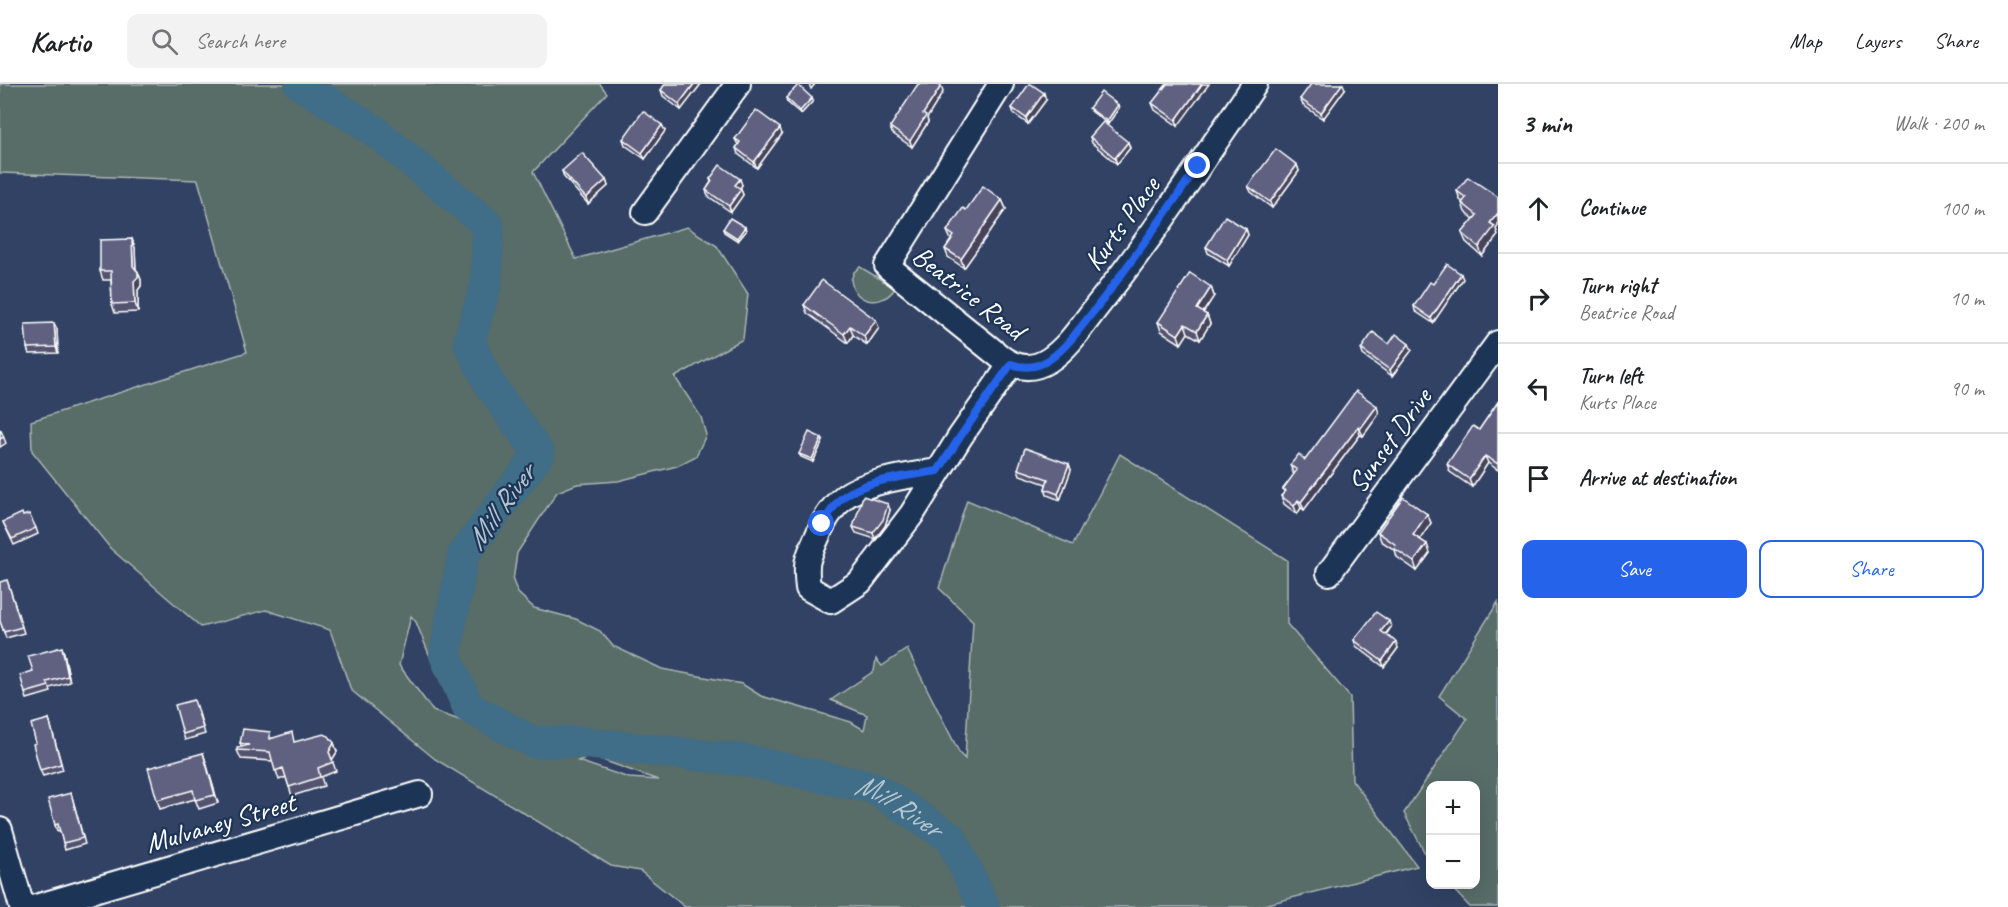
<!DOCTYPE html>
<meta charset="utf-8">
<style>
:root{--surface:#fff;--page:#f2f2f2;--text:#202124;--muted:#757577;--line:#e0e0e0;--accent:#2563eb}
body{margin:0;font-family:Caveat,sans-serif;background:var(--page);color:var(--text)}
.controls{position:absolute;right:18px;bottom:18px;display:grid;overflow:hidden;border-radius:12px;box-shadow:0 6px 24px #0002}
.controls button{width:54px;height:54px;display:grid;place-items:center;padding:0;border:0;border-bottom:2px solid var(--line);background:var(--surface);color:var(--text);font:30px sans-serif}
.stop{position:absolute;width:18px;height:18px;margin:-14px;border:4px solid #2563eb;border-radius:50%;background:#fff}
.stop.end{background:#2563eb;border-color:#fff;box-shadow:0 2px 6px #0008}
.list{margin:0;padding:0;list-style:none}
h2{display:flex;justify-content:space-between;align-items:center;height:78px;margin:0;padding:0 24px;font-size:26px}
h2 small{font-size:20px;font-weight:400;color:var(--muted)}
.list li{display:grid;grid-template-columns:39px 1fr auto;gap:18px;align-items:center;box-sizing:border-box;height:90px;padding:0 24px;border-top:2px solid var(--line)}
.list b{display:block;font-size:22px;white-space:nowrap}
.list p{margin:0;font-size:20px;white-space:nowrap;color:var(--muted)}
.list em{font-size:20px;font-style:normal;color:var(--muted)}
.actions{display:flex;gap:12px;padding:18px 24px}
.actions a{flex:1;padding:14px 0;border:2px solid var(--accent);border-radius:12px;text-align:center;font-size:21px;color:var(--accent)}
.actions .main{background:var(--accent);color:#fff}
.icon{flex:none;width:33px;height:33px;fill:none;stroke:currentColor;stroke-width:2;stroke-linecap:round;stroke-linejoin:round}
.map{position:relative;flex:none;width:1498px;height:823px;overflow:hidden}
header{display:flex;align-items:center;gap:36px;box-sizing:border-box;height:84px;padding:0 30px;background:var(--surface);border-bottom:2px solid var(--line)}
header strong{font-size:28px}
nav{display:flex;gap:33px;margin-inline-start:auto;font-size:21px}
.search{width:420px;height:54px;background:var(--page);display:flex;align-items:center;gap:15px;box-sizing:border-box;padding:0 21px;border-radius:12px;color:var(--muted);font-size:22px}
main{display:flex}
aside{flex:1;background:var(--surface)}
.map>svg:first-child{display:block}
</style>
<header>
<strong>Kartio</strong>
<div class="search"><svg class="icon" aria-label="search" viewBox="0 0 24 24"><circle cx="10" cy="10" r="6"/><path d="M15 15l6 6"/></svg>Search here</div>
<nav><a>Map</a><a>Layers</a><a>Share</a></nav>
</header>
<main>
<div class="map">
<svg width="1498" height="823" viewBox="0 0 1498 823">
<rect width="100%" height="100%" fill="#314264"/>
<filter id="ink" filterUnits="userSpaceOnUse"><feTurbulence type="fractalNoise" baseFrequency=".0167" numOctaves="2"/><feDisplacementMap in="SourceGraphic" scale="12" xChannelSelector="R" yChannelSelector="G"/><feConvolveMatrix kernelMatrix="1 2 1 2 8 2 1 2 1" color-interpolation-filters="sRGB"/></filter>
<g filter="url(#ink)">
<g fill="#586c67" stroke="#acb6b3" stroke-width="1.5" fill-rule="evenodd">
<path d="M 0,0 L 600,0 L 607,9 L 533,88 L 576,175 L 687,143 L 717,162 L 748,210 L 743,255 L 675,293 L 701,333 L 706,351 L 696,372 L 677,382 L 618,397 L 577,400 L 557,408 L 517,469 L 513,497 L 518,509 L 534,524 L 576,535 L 600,547 L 613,562 L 662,585 L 742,600 L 761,612 L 851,638 L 864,646 L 867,631 L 831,616 L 874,587 L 876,575 L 882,582 L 907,565 L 960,670 L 965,675 L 973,537 L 939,504 L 967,416 L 1073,461 L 1120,370 L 1287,476 L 1287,540 L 1350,613 L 1352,696 L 1417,782 L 1256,823 L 685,823 L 640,787 L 611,782 L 435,675 L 351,606 L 330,546 L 266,526 L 201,543 L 111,465 L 32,367 L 31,337 L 247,268 L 198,96 L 0,89 ZM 411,532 L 416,538 L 437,590 L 460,607 L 498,649 L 433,627 L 399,581 ZM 591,672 L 658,696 L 659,696 L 629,694 L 578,677 Z"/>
<path d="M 860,183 L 895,204 C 883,224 854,220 851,196 L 854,188 Z"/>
<polygon points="1498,518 1498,823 1470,823 1449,801 1476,800 1476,702 1430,702 1430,779 1404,729 1467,635 1439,612"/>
</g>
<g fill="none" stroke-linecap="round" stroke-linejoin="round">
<path stroke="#416d87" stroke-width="32" id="s1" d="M 300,0 L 372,45 L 488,141 L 486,201 L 469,258 L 490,301 L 539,370 L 463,471 L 445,571 L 468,623 L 533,658 L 576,658 L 743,676 L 874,704 L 951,754 L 984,823"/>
<defs>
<g id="minor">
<path d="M 1001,0 L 887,182 L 1003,275 C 1018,285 1033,286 1049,276 C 1069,263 1083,240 1098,221 C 1154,151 1204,74 1255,0"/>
<polyline points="645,128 738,0"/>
<path d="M 938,387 C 913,391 858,398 841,416 C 831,425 823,438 818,451 C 807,476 805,477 808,504 L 831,517 L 860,498 L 912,430 L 960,353 L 1011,280"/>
<polyline points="1329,489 1498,259"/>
<polyline points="0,746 22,823"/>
<polyline points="36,823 420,710"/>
</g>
</defs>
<use href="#minor" stroke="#fff" stroke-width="28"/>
<use href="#minor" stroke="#1d3557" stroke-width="24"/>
</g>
<g fill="#53536f" stroke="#fff" stroke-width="1.5">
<polygon points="665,0 701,0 681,26 663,12 661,6"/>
<polygon points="1167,0 1178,42 1155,26 1152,19"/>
<polygon points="1345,5 1323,35 1303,21 1300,15"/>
<polygon points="943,8 927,34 928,38 912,63 892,49 890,43"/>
<polygon points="786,14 813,17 801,30 787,18"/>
<polygon points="1046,16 1028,40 1014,30 1012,24"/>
<polygon points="1118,21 1119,24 1108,40 1091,27 1089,24"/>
<polygon points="662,41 665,47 645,75 625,61 623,55"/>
<polygon points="782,50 757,84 738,70 736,64 738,61 735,55"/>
<polygon points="1090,53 1128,58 1130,64 1117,80 1092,59"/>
<polygon points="1297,81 1299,87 1272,124 1251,108 1248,102"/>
<polygon points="562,87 606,96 608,102 588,120 564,93"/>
<polygon points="710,95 742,101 740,104 741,105 743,111 731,128 708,112 706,106 711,98"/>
<polygon points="1457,107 1498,113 1498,142 1496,145 1498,151 1482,172 1466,158 1462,149 1474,135 1465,128 1462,119 1463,118 1460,116"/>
<polygon points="1002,116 1006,125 964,184 948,173 945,165 951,156 947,147 966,126"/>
<polygon points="745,143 746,147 738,157 724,148 723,145"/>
<polygon points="1246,145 1248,151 1229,182 1208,169 1206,163"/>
<polygon points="132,155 135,164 136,185 138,188 141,196 141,202 138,206 138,228 115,229 112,220 111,196 103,196 100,187"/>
<polygon points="1463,195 1433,239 1415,227 1414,222"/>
<polygon points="1211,203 1214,212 1203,229 1207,231 1210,240 1200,256 1188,249 1181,260 1161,247 1158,238"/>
<polygon points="804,221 879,244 867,261 853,251 848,259 807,229"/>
<polygon points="57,245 58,269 29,270 27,264"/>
<polygon points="1361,265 1412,266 1392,292 1363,271"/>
<polygon points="1498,318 1498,386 1488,379 1472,403 1450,388 1447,380 1479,346"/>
<polygon points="1379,330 1363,352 1360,351 1304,426 1301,424 1297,430 1284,420 1281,412 1284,409 1283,405 1295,390 1293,389 1290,381 1305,376"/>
<polygon points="0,345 6,359 0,363"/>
<polygon points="823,357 813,378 801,373 799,370"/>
<polygon points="1069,380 1071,386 1060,416 1047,411 1045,405 1046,400 1020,391 1018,385"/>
<polygon points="890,426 885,442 875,455 856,449 853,443"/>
<polygon points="1427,430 1431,439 1420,455 1430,469 1417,487 1397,473 1395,466 1381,457 1378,448"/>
<polygon points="23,432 36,444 38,450 14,461 3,438"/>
<polygon points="7,496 24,549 6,554 0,537"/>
<polygon points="1391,543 1386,551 1398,564 1384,583 1356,562 1354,556"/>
<polygon points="64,569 70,598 50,604 51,608 27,615 25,609 33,587"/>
<polygon points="197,622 205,650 185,656 183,650"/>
<polygon points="49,635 63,686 43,692 40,686 36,659"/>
<polygon points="273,654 295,658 334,659 337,668 332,676 336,687 321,693 324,702 292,712 286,693 279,696 273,677 241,675 237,666 242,663 240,659"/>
<polygon points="203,669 218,719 199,725 195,715 160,725 157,716"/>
<polygon points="71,709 85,760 65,766 60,746 57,747 55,741"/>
</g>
<g fill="#44435a" stroke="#fff" stroke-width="1.5">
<polygon points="694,0 701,0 681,26 679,20"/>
<polygon points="809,0 815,0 811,5"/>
<polygon points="1202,0 1209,0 1178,42 1176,36"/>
<polygon points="1342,0 1343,0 1345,5 1323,35 1321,29"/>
<polygon points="941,2 943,8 927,34 928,38 912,63 910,57 923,30"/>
<polygon points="1044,9 1046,16 1028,40 1026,34"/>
<polygon points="812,14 813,17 801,30 800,27"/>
<polygon points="1118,21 1119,24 1108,40 1107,37"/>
<polygon points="662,41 665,47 645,75 642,69"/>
<polygon points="780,44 782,50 757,84 754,78"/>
<polygon points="1128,58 1130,64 1117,80 1115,74"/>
<polygon points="1297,81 1299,87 1272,124 1270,118"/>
<polygon points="740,95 742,101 738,107 735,101"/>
<polygon points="606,96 608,102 588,120 586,114"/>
<polygon points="741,105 743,111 731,128 729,122"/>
<polygon points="1002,116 1006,125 964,184 961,175"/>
<polygon points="1498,129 1498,142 1496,145 1498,151 1482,172 1479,163 1490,139"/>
<polygon points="745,143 746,147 738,157 737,154"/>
<polygon points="1246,145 1248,151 1229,182 1227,176"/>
<polygon points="132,155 135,164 136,191 133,182"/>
<polygon points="138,188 141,196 141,202 138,206 138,228 135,219 134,197"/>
<polygon points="1461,190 1463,195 1433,239 1431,234"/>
<polygon points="1211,203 1214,212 1200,233 1197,225"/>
<polygon points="1207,231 1210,240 1200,256 1197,247"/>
<polygon points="876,236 879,244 867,261 864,252"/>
<polygon points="54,239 57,245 58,269 56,263"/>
<polygon points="1185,240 1188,249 1181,260 1178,251"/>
<polygon points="850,242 853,251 848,259 844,250"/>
<polygon points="1409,260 1412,266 1392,292 1390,286"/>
<polygon points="1377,322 1379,330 1363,352 1360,345"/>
<polygon points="1358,343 1360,351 1304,426 1301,418"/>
<polygon points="822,354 823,357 813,378 812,375"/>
<polygon points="1485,372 1488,379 1472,403 1469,395"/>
<polygon points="1069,380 1071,386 1060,416 1058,410"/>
<polygon points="1298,416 1301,424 1297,430 1294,422"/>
<polygon points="888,420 890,426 885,442 875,455 873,449"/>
<polygon points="1427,430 1431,439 1417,460 1413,451"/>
<polygon points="1427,460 1430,469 1417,487 1414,478"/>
<polygon points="1389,537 1391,543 1383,553 1381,547"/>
<polygon points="1396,558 1398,564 1384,583 1382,577"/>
<polygon points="62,563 64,569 70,598 68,592"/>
<polygon points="334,659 337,668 332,676 329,668"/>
<polygon points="203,669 206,678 218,719 215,711"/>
</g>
<g fill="#616081" stroke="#fff" stroke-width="1.5">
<polygon points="665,0 694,0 679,20 661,6"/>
<polygon points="918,0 937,0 941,2 923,30 926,32 910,57 890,43"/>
<polygon points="1029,0 1031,0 1044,9 1026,34 1012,24"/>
<polygon points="1167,0 1202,0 1176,36 1152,19"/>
<polygon points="1311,0 1342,0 1321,29 1300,15"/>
<polygon points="798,1 812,14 800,27 786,14"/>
<polygon points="1101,8 1118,21 1107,37 1089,24"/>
<polygon points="756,26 780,44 754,78 736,64 740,58 735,55"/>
<polygon points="643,27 662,41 642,69 623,55"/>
<polygon points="1103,38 1128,58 1115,74 1090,53"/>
<polygon points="1276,65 1297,81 1270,118 1248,102"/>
<polygon points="582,69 606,96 586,114 562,87"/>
<polygon points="720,81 740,95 735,101 741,105 729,122 706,106 712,97 710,95"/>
<polygon points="1468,93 1498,113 1498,129 1490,139 1495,142 1479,163 1462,149 1477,131 1462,119 1466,114 1457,107"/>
<polygon points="983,102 1002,116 961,175 945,165 954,152 947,147 963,124 966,126"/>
<polygon points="1225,132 1246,145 1227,176 1206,163"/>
<polygon points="730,134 745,143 737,154 723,145"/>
<polygon points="132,155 133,182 138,188 138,193 134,197 135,219 112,220 111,187 100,187 100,156"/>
<polygon points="1447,180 1461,190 1431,234 1414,222 1430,198 1433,200"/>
<polygon points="1190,189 1211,203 1197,225 1207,231 1197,247 1185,240 1178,251 1158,238"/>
<polygon points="822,196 876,236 864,252 850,242 844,250 804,221"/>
<polygon points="54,239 56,263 27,264 25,240"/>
<polygon points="1373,248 1389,260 1396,250 1409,260 1390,286 1361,265"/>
<polygon points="1356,307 1377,322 1360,345 1358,343 1301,418 1298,416 1294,422 1281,412 1286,407 1283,405 1297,386 1290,381 1299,370 1305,376"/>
<polygon points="1498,318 1498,380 1485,372 1469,395 1447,380 1473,342 1479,346"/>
<polygon points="0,345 4,353 0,355"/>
<polygon points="809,348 822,354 812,375 799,370"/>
<polygon points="1025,364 1069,380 1058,410 1045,405 1048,395 1018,385"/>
<polygon points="863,412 888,420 883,436 873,449 853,443"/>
<polygon points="1403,413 1427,430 1413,451 1427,460 1414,478 1394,464 1396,461 1378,448"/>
<polygon points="22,429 23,432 29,430 36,444 12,455 3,438"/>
<polygon points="7,496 22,543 4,548 0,537 0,498"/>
<polygon points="1376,528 1389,537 1381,547 1396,558 1382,577 1354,556"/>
<polygon points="62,563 68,592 47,598 49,602 25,609 20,591 33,587 28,572"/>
<polygon points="194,616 203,644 183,650 175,621"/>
<polygon points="49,635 61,680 40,686 33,660 36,659 31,640"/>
<polygon points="243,645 270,648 270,655 292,648 294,658 324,650 329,652 334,659 329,668 333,678 318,684 320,693 289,703 283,684 275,687 270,668 237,666 237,664 249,661 240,659"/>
<polygon points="203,669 215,711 195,716 193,706 157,716 148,684"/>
<polygon points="71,709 83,754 63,759 58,740 55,741 48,715"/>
</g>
</g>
<g fill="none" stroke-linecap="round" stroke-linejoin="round" filter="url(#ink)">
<path stroke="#2563eb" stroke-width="8" d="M 822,440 C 828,432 835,419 843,413 C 868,395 909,392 938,387 L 960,353 L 1011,280 C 1025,285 1037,284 1050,275 C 1067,263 1080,244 1093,228 C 1130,181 1164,131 1198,82"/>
</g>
<g text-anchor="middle" stroke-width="4.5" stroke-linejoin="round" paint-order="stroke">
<g font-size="28" fill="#fff" stroke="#1d3557">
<text transform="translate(1121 139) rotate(-54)" y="10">Kurts Place</text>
<text transform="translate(969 208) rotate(38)" y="10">Beatrice Road</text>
<text transform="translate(1389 356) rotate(-54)" y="10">Sunset Drive</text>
<text transform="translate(220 738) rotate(-16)" y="10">Mulvaney Street</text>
</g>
<g font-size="30" font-style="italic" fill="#b3c5cf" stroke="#1d3557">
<text transform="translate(500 423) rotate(-54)" y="10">Mill River</text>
<text dy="10" stroke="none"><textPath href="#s1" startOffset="1220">Mill River</textPath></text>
</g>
</g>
</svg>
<div class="controls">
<button>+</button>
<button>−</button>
</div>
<div class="stop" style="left:822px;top:440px"></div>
<div class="stop end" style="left:1198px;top:82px"></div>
</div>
<aside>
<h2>3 min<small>Walk · 200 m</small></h2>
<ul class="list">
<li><svg class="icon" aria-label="ahead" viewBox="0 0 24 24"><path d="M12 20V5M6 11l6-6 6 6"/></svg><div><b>Continue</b></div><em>100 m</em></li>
<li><svg class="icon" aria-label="right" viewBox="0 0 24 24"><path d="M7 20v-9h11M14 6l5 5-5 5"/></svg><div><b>Turn right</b><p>Beatrice Road</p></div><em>10 m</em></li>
<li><svg class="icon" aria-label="left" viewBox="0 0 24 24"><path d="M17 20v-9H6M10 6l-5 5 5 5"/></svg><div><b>Turn left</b><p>Kurts Place</p></div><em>90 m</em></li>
<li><svg class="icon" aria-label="arrive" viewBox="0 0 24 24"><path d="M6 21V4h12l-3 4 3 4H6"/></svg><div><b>Arrive at destination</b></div></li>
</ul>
<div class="actions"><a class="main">Save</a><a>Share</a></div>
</aside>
</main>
